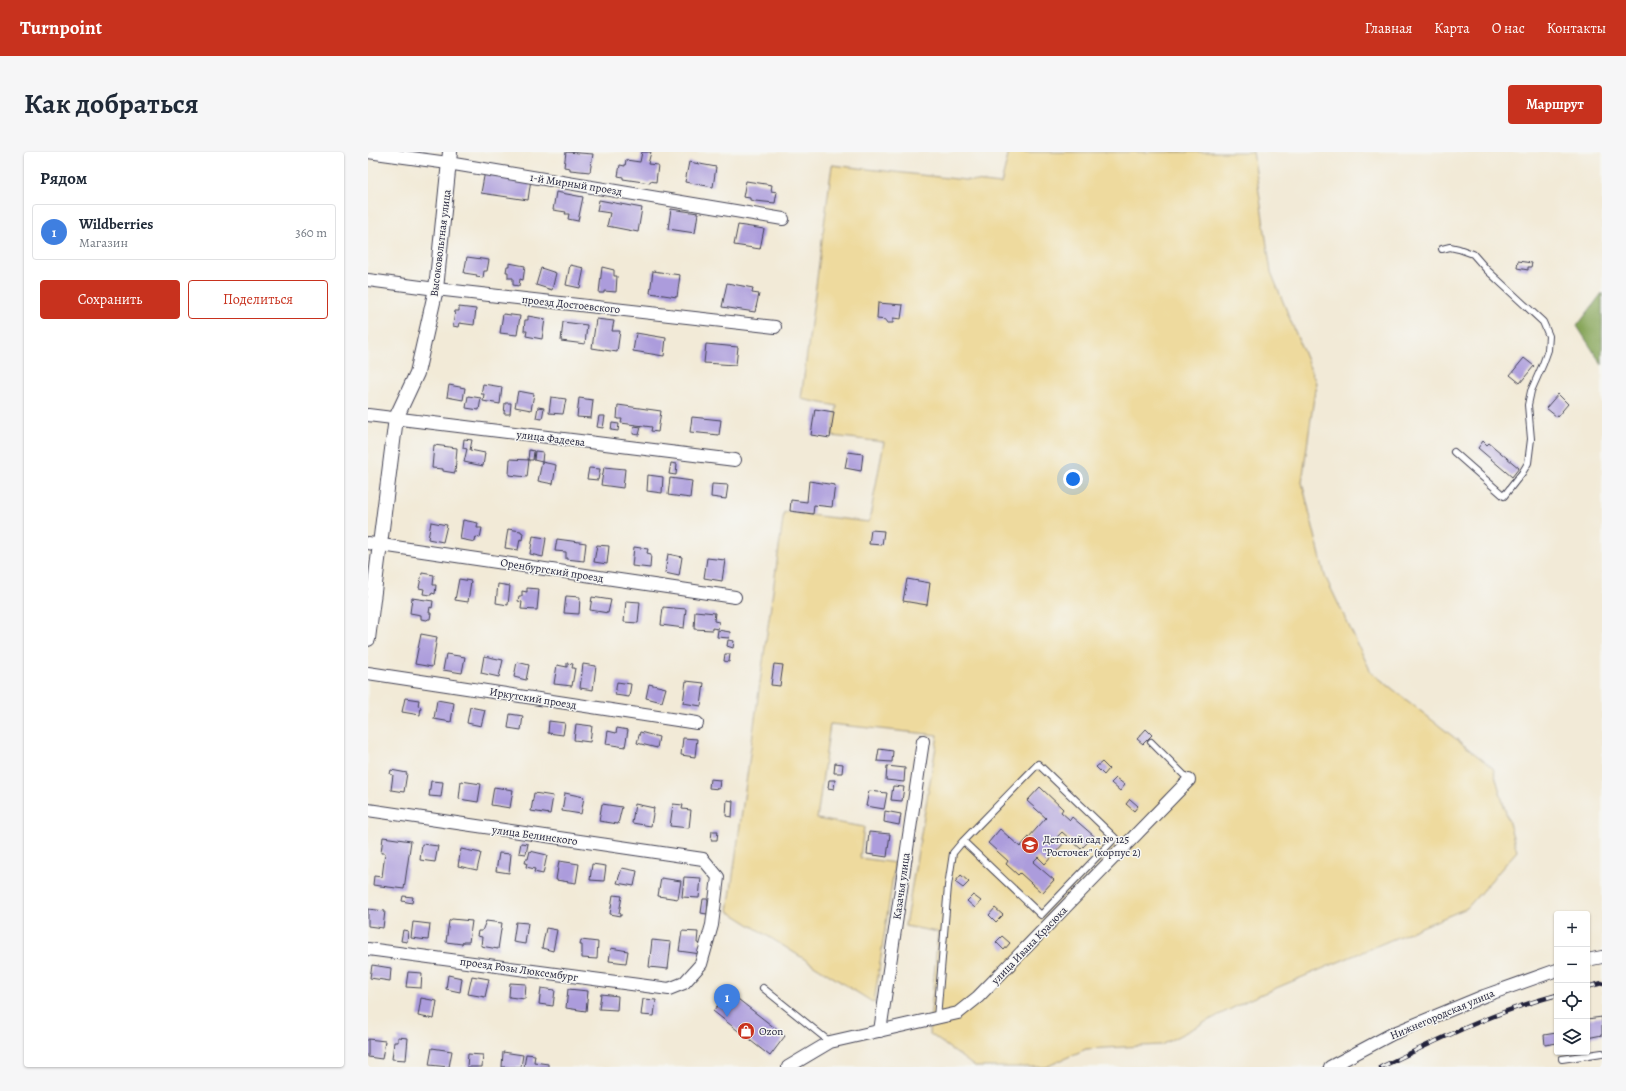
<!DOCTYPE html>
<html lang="ru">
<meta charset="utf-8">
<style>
:root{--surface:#fff;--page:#f6f6f7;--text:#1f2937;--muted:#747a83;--line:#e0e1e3;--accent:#c8321e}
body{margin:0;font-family:Alegreya,serif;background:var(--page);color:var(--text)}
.controls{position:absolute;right:12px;bottom:12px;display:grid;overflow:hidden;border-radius:4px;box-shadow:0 1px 3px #0004}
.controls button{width:36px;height:36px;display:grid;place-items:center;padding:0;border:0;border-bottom:1px solid var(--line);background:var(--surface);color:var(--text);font:20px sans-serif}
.you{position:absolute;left:705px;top:327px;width:14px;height:14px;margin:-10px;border:3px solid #fff;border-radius:50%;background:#1a73e8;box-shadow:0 0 0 6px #1a73e833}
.badge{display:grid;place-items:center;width:26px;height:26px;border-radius:50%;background:var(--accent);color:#fff;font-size:13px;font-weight:700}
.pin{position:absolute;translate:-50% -33px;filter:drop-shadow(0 1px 2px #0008)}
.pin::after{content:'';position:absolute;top:21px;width:14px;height:12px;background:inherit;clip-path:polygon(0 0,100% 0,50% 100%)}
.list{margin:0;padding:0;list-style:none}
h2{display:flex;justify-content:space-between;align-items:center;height:52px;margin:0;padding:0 16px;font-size:17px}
h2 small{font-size:13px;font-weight:400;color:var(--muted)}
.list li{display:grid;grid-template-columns:26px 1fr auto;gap:12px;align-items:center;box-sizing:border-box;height:56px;margin:0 8px 8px;padding:0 8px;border:1px solid var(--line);border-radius:4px}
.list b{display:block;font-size:15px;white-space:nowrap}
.list p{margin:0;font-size:13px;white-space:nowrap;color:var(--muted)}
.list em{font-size:13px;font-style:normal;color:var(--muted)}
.actions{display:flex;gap:8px;padding:12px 16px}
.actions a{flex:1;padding:9px 0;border:1px solid var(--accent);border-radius:4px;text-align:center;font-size:14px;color:var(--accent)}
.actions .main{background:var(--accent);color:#fff}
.icon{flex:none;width:22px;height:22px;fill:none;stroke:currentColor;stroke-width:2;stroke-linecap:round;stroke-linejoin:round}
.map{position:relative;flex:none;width:1234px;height:915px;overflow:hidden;border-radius:4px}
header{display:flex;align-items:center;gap:24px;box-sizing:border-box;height:56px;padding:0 20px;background:var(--accent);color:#fff}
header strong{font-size:19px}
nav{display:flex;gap:22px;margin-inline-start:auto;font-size:14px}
.intro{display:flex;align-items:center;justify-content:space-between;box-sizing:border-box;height:96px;padding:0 24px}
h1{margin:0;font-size:28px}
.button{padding:10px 18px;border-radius:4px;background:var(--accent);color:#fff;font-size:14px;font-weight:700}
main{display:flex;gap:24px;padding:0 24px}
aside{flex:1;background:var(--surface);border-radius:4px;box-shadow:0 1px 3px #0004}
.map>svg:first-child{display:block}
</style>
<header>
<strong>Turnpoint</strong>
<nav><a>Главная</a><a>Карта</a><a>О нас</a><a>Контакты</a></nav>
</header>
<div class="intro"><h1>Как добраться</h1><a class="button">Маршрут</a></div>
<main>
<aside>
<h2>Рядом<small></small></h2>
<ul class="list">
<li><span class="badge" style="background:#3f7fe0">1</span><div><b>Wildberries</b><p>Магазин</p></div><em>360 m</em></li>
</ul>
<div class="actions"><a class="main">Сохранить</a><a>Поделиться</a></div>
</aside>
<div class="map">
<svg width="1234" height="915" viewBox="0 0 1234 915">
<rect width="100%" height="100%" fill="#f6f6f2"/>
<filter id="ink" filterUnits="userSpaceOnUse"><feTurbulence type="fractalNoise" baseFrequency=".025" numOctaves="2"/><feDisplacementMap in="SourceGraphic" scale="8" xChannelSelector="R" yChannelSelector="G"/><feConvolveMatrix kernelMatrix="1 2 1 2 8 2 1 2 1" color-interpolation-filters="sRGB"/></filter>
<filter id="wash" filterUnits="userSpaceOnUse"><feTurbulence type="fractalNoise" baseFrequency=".012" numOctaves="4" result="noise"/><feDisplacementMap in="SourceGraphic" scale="16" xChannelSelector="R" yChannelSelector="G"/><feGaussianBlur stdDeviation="0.9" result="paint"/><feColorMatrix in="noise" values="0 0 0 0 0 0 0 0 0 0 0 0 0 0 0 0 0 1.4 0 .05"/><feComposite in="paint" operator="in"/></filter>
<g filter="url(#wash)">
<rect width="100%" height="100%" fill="#f2ead7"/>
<polygon fill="#86a559" stroke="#54644a" points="1234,141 1234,213 1209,174"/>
<polygon fill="#eeda9e" stroke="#887e6c" points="641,0 885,0 903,120 948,231 934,330 957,424 1003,520 1125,616 1149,699 1099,756 882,847 793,893 718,897 678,915 607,915 561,881 570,780 537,774 570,583 462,572 449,667 496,675 492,706 527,711 506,851 360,759 416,360 501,370 516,290 464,284 469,254 433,247 464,13 633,32"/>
<g id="blocks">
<g fill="#ac9cdc">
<polygon points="198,0 225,2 222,20 202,18 202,16 196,15"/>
<polygon points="274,0 283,0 280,12 290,13 288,30 282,29 282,31 255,27 255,25 250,24 252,13 257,14 258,8 272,10"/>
<polygon points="321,10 348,15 345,35 317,30"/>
<polygon points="117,19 163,27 160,48 113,41"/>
<polygon points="378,29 404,33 403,39 409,40 407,51 387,49 382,48 382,46 375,45"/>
<polygon points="188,40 215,45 210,69 200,67 201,62 197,62 198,60 185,58"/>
<polygon points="231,48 274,56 270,80 239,74 242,61 229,59"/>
<polygon points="303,57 330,61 327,81 300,77"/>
<polygon points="370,73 396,77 392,97 366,93"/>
<polygon points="99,105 121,108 119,119 116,119 115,126 108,125 109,123 96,121"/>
<polygon points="1150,109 1164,111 1163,115 1160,115 1160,118 1149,116"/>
<polygon points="141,111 157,114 155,128 152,127 151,134 145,133 145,126 140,126 140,120 138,120 139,114 141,114"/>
<polygon points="202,113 216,116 212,136 198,133"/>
<polygon points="234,115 246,118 246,124 249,124 248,140 236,139 236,141 231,141"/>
<polygon points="173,116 188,121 184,138 168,133"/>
<polygon points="285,119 312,123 309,145 282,141"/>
<polygon points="359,131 385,136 384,141 391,142 387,160 354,155"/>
<polygon points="510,151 535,153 533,167 525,166 525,171 518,171 518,168 509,167"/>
<polygon points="91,155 108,157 106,173 91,171 90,175 85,174 87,159 91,159"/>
<polygon points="135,162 152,164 149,183 132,181"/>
<polygon points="160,164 177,167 174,187 158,184 159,179 156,179 157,168 160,168"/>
<polygon points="228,167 246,169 244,179 252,179 249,200 224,196"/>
<polygon points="195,170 219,173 217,192 193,189"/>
<polygon points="268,181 298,186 296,204 265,199"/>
<polygon points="338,192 370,195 368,213 336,211"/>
<polygon points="1156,206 1166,214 1152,231 1142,223"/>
<polygon points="115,232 134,235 132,252 115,249 116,242 113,242"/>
<polygon points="81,233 97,236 95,248 79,245"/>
<polygon points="150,239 166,242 163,258 147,255"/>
<polygon points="1190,242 1200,252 1189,265 1178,256"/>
<polygon points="100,244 113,246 111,258 98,256"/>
<polygon points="183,245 198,247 195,262 181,261"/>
<polygon points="211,246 225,248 223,266 209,265"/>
<polygon points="137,251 143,251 142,262 136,262"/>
<polygon points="250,253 293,259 290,280 283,279 284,275 253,271 254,267 249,267"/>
<polygon points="170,255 176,256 174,267 168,266"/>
<polygon points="447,257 466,260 462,286 443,283"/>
<polygon points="231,264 237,264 235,276 229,275"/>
<polygon points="324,265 353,268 351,283 322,280"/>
<polygon points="244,271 251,272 250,279 243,278"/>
<polygon points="266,274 273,275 271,283 265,282"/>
<polygon points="96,287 104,288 102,298 117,301 115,314 96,310 99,297 95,296"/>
<polygon points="1115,289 1119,293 1121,291 1151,316 1144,325 1110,296"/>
<polygon points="66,293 89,296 87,321 75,319 75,317 64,316"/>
<polygon points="161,298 166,299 165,308 160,308"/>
<polygon points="167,299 175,300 174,310 166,308"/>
<polygon points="480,300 495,302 493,319 477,316"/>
<polygon points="142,307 161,308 159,325 141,323"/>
<polygon points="174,310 188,313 185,332 170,329"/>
<polygon points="303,311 309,312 308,323 301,322"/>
<polygon points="236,315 257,317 255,336 233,333"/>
<polygon points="221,316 232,317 230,328 219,327"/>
<polygon points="280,323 295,325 294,341 279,339"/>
<polygon points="302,326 324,329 322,346 300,343"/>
<polygon points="441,329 467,333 464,355 446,353 445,362 422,359 423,348 439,350"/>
<polygon points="344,332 360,333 358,347 343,345"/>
<polygon points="95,368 110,371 109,376 114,376 112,386 108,385 107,390 92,387"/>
<polygon points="63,370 79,373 75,390 60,387"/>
<polygon points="140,377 153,379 153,380 155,381 154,388 152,387 150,398 137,396"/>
<polygon points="503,378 516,379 514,393 501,392"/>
<polygon points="165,384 178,386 175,405 162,402"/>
<polygon points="189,387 218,391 216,409 198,407 198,400 187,399"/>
<polygon points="229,393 241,394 239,412 226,410"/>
<polygon points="266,395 280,397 279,401 283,402 282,416 264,414"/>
<polygon points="300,402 314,405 311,424 297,421"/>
<polygon points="339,406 357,408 354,429 336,426"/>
<polygon points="54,421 66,423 65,433 68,433 67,442 64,441 63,443 55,442 56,437 51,436"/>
<polygon points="91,427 103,429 100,450 87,448"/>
<polygon points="539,427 562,431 559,453 535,449"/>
<polygon points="130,432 142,434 140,453 128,451"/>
<polygon points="159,436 171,437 169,458 153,457 154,450 150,449 151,444 154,444 154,439 159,440"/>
<polygon points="198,444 212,445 211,462 196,461"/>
<polygon points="224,445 243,448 240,461 222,458"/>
<polygon points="44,446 65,449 64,456 62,455 61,461 63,461 62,467 60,467 59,468 53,467 53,463 42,461"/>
<polygon points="258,449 272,450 270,471 256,470"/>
<polygon points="295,455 318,457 316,476 293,473"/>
<polygon points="327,459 347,461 346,469 351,470 350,477 344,476 344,478 326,477"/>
<polygon points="350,478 362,480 361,486 349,485"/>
<polygon points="53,482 69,485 64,515 47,512"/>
<polygon points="360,488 366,489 365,496 359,494"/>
<polygon points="78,502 97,505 94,521 75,518"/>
<polygon points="357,502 362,502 361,510 356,509"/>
<polygon points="116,504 135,508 131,525 113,521"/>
<polygon points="149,510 161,513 158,528 146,525"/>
<polygon points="199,511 205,512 204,516 207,516 204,534 186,532 189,513 199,515"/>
<polygon points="215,512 228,514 225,538 212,536"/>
<polygon points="406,512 415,513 412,534 403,533"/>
<polygon points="318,529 336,531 333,554 315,551"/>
<polygon points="249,530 263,532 261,545 247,543"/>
<polygon points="281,532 298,536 294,550 278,546"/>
<polygon points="37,546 51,548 50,554 53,555 52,563 34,560"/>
<polygon points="69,548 86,551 83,570 66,567"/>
<polygon points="102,555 117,558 113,574 99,571"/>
<polygon points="142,562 155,564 153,578 140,576"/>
<polygon points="181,569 197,571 195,583 180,581"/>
<polygon points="208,572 224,574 222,590 206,588"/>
<polygon points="249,576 260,578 257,595 238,592 240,579 248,581"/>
<polygon points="778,577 784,583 775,592 769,587"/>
<polygon points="272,580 291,585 289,596 269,591"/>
<polygon points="315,586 329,587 327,605 313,603"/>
<polygon points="511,597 525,599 524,610 509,609"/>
<polygon points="734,610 741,617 736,623 728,615"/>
<polygon points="467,611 475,612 474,621 466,621"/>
<polygon points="519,614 537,616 536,630 518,628"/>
<polygon points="23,618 39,621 36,640 23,638 25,623 22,622"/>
<polygon points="748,626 757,633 752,639 743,631"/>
<polygon points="342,627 352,628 351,637 341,636"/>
<polygon points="461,628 467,628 466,637 460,636"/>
<polygon points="63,629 75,630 73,645 61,644"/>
<polygon points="93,629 113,632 110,650 91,647"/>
<polygon points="525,634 536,635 534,649 523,648"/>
<polygon points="126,635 145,638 142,656 123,653"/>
<polygon points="672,635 695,657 693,660 702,668 704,665 726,684 713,697 694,680 689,685 696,691 677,712 670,705 665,710 686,728 674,741 652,721 650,723 638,712 640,709 620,691 632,677 652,695 678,666 659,649"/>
<polygon points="501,639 519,641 516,657 498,654"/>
<polygon points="166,641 185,644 182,662 163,659"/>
<polygon points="197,641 216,645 213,662 194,659"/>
<polygon points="762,647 770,654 766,659 758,652"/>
<polygon points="359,648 365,649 364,665 358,664"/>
<polygon points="234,652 254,655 250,672 231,669"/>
<polygon points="267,652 286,656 283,674 264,671"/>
<polygon points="305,652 315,653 314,657 323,658 321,676 302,674"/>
<polygon points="517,659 533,662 531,673 516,670"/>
<polygon points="344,679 350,679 349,688 343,688"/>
<polygon points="501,680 522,682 519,705 499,702"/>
<polygon points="15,685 43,689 36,737 5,733 6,724 14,725 17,701 13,701"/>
<polygon points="153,691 160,692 158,702 151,701"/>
<polygon points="54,692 70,694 67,710 52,708"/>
<polygon points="93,697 113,701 109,718 90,714"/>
<polygon points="162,699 179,703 175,722 166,720 167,717 158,715 159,711 157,711 158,707 160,707"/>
<polygon points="131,701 143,702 141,721 128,719"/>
<polygon points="191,709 211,712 208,731 188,728"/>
<polygon points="224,712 238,714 236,729 222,728"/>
<polygon points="254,716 269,719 266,734 249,731"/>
<polygon points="593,723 601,730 595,736 587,730"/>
<polygon points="316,725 333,726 331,746 314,745"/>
<polygon points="293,726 313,729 310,747 290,744"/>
<polygon points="245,743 254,744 251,761 253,762 253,764 242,762"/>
<polygon points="605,743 613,749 607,756 599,749"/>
<polygon points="35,744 45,745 44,751 34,749"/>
<polygon points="335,747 340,747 339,762 333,761"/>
<polygon points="627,756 635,763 628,770 621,763"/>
<polygon points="0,757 17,759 15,776 0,774"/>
<polygon points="84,767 104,769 101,790 95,790 94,792 78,790 81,769"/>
<polygon points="118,769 134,771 130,797 113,794 114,785 109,784 110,779 114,779"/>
<polygon points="45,770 62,772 60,788 43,786"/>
<polygon points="148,770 160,771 157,792 145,790"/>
<polygon points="178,776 189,778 185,799 174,796"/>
<polygon points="35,778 40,779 39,790 33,789"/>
<polygon points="314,779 330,780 329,791 334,792 333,802 311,799"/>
<polygon points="634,784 642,791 636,798 628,790"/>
<polygon points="213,788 230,790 229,807 214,806 214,793 212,793"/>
<polygon points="284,788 303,790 300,817 281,815"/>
<polygon points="243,796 260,799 258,811 241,809"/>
<polygon points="4,813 23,816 22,829 2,826"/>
<polygon points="40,820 54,821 53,836 38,835"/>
<polygon points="80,823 94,826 92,840 78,837"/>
<polygon points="104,824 121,827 117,845 100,842"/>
<polygon points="142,831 158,832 157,847 141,845"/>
<polygon points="173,836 187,838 185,854 171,852"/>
<polygon points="200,837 220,839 218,859 198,856"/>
<polygon points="361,840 417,884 402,904 345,859"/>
<polygon points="233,842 250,844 249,858 231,857"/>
<polygon points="53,846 69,849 66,867 50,864"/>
<polygon points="275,847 288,848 286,864 273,863"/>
<polygon points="1234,865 1234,883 1219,886 1219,867"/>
<polygon points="1188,881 1189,891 1177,893 1176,883"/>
<polygon points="30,885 40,886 38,908 24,907 26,890 30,890"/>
<polygon points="0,887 17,889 14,907 0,905"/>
<polygon points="64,896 84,899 81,915 61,913"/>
<polygon points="135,900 155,903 153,915 134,915"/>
<polygon points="100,902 115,903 114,915 99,915"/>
<polygon points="158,902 167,903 166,910 180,912 180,915 156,915"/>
</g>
</g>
</g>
<g filter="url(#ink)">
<use href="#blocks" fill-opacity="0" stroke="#414052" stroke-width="1"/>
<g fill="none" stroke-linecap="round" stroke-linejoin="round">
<defs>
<g id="service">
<polyline points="1074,97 1082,95 1091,97 1105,102 1119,118 1175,170 1181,184 1180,198 1175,212 1163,239 1160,253 1163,287 1160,311 1154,321 1136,344 1086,300"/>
<polyline points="783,590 821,628"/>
<polyline points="395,836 462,890"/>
<polyline points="569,866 580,734 585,701 595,689 670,612 747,686 673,763 595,689"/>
<polyline points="1194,907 1234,901"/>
</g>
<g id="minor">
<polyline points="0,0 80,11 415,67"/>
<polyline points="0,128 68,137 407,175"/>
<polyline points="0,263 367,308"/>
<polyline points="0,391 367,445"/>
<polyline points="0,521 329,571"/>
<polyline points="0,658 335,707 350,725 344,773 333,812 316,831 301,837 0,797"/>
<polyline points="1219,808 1234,805"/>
<polyline points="512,879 555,589"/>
<polyline points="420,915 462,890 590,861 610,845 821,628"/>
<polyline points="962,915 1024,882 1116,844 1189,818"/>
</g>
<polyline id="tertiary" points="0,487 28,266 49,221 68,137 82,0"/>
</defs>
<use href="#service" stroke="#414052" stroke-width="8"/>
<use href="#minor" stroke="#414052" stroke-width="14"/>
<use href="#tertiary" stroke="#414052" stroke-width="16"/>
<use href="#service" stroke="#fff" stroke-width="6"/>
<use href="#minor" stroke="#fff" stroke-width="12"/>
<use href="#tertiary" stroke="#fff" stroke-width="14"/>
<defs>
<g id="rail">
<polyline points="1219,835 1234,831"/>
<path d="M 1013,915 C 1070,888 1128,859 1189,843"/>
</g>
</defs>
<use href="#rail" stroke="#22223b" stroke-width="4.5"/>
<use href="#rail" stroke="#f6f6f2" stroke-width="3" stroke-dasharray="9" stroke-linecap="butt"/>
</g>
</g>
<defs>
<symbol id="school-disc" viewBox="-11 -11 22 22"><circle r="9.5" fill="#c8321e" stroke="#f6f6f2"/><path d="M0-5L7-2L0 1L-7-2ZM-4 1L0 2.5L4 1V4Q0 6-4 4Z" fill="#fff"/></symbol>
<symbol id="shop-disc" viewBox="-11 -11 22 22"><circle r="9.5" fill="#c8321e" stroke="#f6f6f2"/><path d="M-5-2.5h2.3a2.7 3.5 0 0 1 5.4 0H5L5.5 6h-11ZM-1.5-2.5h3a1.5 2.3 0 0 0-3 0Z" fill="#fff"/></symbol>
</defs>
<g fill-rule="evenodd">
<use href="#school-disc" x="652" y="683" width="20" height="20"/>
<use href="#shop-disc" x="368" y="869" width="20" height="20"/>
</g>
<g text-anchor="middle" stroke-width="3" stroke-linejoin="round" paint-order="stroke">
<g font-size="11" fill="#22223b" stroke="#f6f6f2">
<text transform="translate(208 32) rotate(9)" y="4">1-й Мирный проезд</text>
<text transform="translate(72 91) rotate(-83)" y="4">Высоковольтная улица</text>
<text transform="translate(203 152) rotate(6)" y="4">проезд Достоевского</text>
<text transform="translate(183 286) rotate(7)" y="4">улица Фадеева</text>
<text transform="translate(184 418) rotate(9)" y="4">Оренбургский проезд</text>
<text transform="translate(165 546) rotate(9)" y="4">Иркутский проезд</text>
<text transform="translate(167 683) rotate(8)" y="4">улица Белинского</text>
<text transform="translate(533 734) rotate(-82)" y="4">Казачья улица</text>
<text transform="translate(661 793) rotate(-46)" y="4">улица Ивана Красюка</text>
<text transform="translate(151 817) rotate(8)" y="4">проезд Розы Люксембург</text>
<text transform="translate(1074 862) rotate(-23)" y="4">Нижнегородская улица</text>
</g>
<g font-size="11" fill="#22223b" stroke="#f6f6f2" text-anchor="start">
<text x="675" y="691">Детский сад № 125<tspan x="675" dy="13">"Росточек" (корпус 2)</tspan></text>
<text x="391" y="883">Ozon</text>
</g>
</g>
</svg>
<div class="controls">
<button>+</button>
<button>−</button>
<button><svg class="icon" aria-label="locate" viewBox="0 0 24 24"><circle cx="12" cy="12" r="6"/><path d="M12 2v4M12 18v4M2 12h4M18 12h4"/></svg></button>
<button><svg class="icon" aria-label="layers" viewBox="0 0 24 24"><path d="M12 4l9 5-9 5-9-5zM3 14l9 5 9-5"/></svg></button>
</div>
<div class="you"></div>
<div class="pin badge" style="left:359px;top:865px;background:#3f7fe0">1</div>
</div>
</main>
